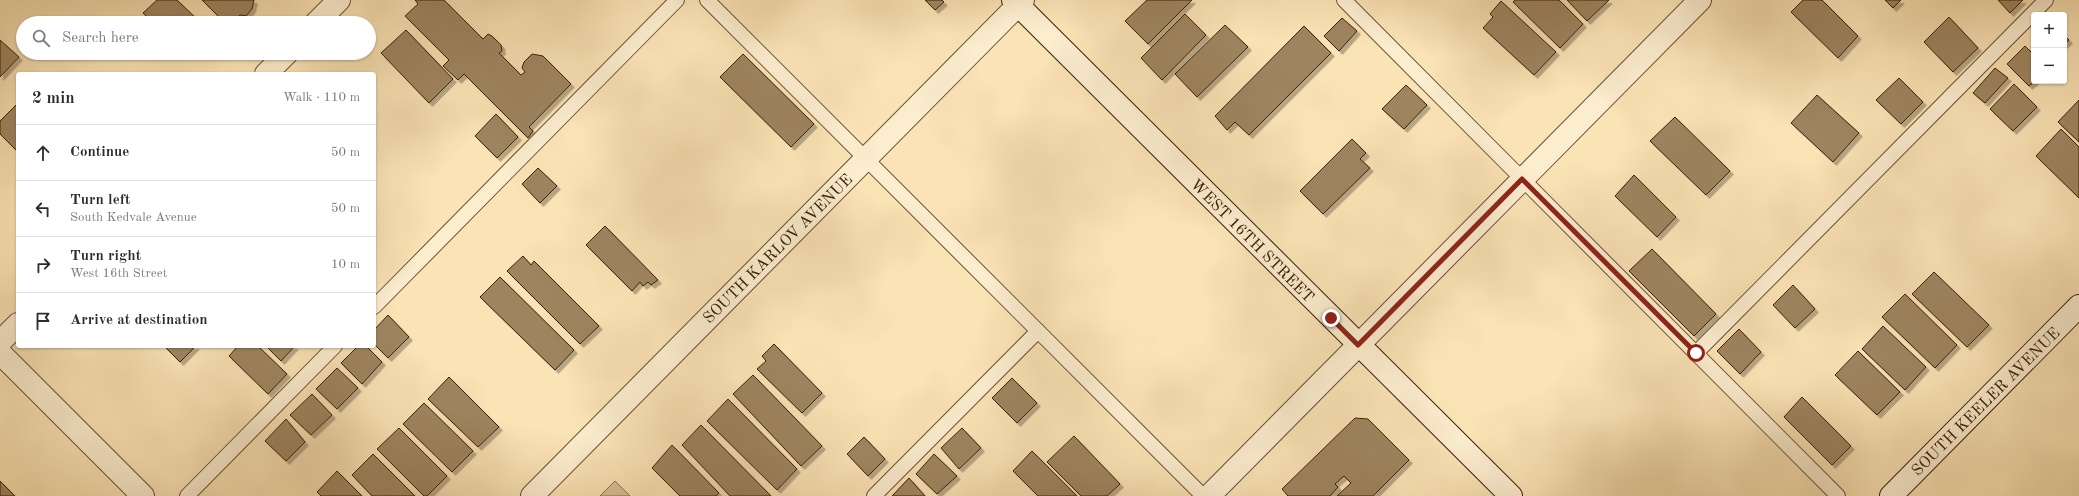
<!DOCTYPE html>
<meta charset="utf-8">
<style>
:root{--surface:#fff;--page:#f7f7f7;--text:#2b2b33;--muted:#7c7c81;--line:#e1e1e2}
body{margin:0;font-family:"Old Standard TT",serif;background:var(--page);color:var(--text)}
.controls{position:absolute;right:12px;top:12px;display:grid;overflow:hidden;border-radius:4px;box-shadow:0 1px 3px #0004}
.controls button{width:36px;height:36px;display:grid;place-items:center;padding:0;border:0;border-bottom:1px solid var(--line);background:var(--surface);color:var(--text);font:20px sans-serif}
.stop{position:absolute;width:12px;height:12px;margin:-9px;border:3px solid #8f2418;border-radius:50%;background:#fff}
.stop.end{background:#8f2418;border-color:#fff;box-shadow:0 1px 4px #0008}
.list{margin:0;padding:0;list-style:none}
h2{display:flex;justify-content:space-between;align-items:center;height:52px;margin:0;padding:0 16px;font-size:17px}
h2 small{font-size:13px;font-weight:400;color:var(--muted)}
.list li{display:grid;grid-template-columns:26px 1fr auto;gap:12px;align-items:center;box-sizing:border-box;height:56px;padding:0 16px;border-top:1px solid var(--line)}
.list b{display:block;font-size:15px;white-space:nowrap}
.list p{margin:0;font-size:13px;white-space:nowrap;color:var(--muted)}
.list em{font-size:13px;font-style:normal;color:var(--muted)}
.icon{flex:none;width:22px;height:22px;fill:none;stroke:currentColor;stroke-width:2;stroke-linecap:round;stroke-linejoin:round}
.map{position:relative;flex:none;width:2079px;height:496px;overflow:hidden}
.search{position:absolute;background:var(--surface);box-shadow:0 1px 3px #0004;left:16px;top:16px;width:360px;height:44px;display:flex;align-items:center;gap:10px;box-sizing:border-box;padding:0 14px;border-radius:22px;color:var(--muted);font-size:15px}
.panel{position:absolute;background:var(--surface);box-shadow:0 1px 3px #0004;left:16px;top:72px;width:360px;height:276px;border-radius:4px}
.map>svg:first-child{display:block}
</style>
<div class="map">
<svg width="2079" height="496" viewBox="0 0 2079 496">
<defs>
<filter id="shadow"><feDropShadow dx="3.5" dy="3.5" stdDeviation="0" flood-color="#0004"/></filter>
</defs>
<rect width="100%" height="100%" fill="#fae3b5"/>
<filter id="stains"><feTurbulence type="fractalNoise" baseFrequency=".005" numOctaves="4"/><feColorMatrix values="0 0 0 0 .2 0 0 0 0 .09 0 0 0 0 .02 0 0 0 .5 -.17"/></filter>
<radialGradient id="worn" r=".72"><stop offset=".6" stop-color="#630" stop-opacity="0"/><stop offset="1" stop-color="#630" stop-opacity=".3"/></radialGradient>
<polygon fill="#dac297" stroke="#8a714e" points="615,481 630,496 600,496"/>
<g fill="#9e8561" stroke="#3b2006" filter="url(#shadow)">
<polygon points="157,0 177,0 201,23 153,23 143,13"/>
<polygon points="202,0 254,0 252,9 246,16 240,15 232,23 225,23"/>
<polygon points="415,0 444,0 483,39 488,34 492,36 501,45 502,51 499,53 521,75 525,72 522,68 524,62 532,54 543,56 571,84 529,127 533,131 528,138 464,74 458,80 443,66 449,60 405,16 418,4"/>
<polygon points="925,0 942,0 944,2 935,10"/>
<polygon points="1147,0 1192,0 1148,44 1125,21"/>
<polygon points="1515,0 1559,0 1583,24 1560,48 1513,2"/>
<polygon points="1567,0 1609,0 1587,21"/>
<polygon points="1803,0 1822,0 1858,36 1838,58 1791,12"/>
<polygon points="1885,0 1901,0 1893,8"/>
<polygon points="1998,0 2023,0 2010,13"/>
<polygon points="1501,1 1556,52 1534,75 1483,28 1493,17 1490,14"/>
<polygon points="1185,14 1206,35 1162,80 1141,58"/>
<polygon points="1949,17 1978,48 1953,72 1924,42"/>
<polygon points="1342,18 1357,31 1339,51 1324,36"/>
<polygon points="1225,25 1248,47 1197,97 1175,74"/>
<polygon points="1304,26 1331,53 1249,135 1235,122 1227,130 1215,116"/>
<polygon points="406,30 453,79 429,103 381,53"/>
<polygon points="2064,35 2069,40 2064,45"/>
<polygon points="0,40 19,57 0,77"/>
<polygon points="2025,46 2034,55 2035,81 2029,86 2007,64"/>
<polygon points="743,54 814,124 791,147 720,77"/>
<polygon points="1995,68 2008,78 1985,103 1973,93"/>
<polygon points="1899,78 1923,102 1901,124 1876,100"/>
<polygon points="2014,84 2037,107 2013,131 1990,109"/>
<polygon points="1406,85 1427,105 1404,129 1382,109"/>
<polygon points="1817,95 1859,133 1833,162 1791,123"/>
<polygon points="2079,100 2079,142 2058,122"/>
<polygon points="16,105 18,107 18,148 16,150 0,134 0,121"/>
<polygon points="496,114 518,137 497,158 475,136"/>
<polygon points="1675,117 1730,171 1706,195 1650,141"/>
<polygon points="2061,129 2079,147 2079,198 2036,156"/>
<polygon points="1352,139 1366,153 1360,159 1370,168 1323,214 1300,191"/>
<polygon points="538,168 557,186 540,203 522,184"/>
<polygon points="1634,175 1676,217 1657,237 1615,196"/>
<polygon points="605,226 658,280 651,285 648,282 643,286 640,282 632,291 586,245"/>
<polygon points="1652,249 1716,314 1694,336 1629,271"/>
<polygon points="523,256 531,265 534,261 599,326 580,344 507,271"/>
<polygon points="1934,272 1989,325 1967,347 1912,294"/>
<polygon points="500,277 574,350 555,370 480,297"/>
<polygon points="1793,285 1815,309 1795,328 1773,305"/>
<polygon points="1905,294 1957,345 1935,368 1882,317"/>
<polygon points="388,315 409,337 388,358 374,344 374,330"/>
<polygon points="1883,326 1926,367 1905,390 1862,349"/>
<polygon points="1739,329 1761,352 1740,374 1717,351"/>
<polygon points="774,344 822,393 802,413 757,369 766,361 762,356"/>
<polygon points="164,346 196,346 180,362"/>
<polygon points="238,346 258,346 287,374 268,394 229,356"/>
<polygon points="266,346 295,346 281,361"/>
<polygon points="358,346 366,346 382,362 362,384 341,363"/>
<polygon points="1858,351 1900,392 1877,415 1835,375"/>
<polygon points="337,368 358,388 337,409 316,389"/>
<polygon points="753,375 822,446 801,466 733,394"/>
<polygon points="449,377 499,427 478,447 428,399"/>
<polygon points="1012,378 1037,403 1017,423 992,398"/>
<polygon points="312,394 332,415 311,435 290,415"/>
<polygon points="1802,397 1851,446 1832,465 1784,417"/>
<polygon points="728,399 797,469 777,490 707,421"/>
<polygon points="424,403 473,451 452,472 403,424"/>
<polygon points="1355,418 1368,419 1409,460 1373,496 1337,496 1351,483 1344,476 1335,484 1338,487 1330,496 1288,496 1282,489"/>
<polygon points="286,419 305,442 286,461 265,441"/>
<polygon points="701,425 771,496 730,496 682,445"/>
<polygon points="399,428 447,476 427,496 424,496 377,449"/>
<polygon points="962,428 981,448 959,469 941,448"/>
<polygon points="1074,436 1120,484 1107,496 1081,496 1047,462"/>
<polygon points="864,437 885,459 868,476 847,454"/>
<polygon points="672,445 719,493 716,496 680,496 652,468"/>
<polygon points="1032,451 1077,496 1038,496 1013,471"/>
<polygon points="373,454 415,496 372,496 352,475"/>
<polygon points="934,454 957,476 937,494 916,474"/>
<polygon points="337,471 362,496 321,496 317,492"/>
<polygon points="909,478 925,496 892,496"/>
<polygon points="0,481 15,496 0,496"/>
</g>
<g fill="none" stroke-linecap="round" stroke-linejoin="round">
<defs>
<g id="lane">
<polyline points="707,0 1203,496"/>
<polyline points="1344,0 1838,496"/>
<polyline points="374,307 677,0"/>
<polyline points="1696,353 2046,0"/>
<polyline points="187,496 335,346"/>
<polyline points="874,496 1038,331"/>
</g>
<g id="street">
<polyline points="316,23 339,0"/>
<polyline points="266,74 287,53"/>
<polyline points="0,342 18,324"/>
<polyline points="0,353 143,496"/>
<polyline points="532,496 1023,0"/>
<polyline points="1209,496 1700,0"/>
</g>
<g id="secondary">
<polyline points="1013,0 1511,496"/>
<polyline points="1891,496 2079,306"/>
</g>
</defs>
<use href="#lane" stroke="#6b5132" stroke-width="16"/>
<use href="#street" stroke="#6b5132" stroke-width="24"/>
<use href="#secondary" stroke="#3b2006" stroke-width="24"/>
<use href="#lane" stroke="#fcedcf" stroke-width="14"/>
<use href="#street" stroke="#fcedcf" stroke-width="22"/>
<use href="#secondary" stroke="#fcedcf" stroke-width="22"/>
</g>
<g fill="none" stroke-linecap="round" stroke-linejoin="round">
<polyline stroke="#8f2418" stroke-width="5" points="1331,318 1358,345 1522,179 1696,353"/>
</g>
<g text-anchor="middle" stroke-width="3.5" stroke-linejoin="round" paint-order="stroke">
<g font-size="16" fill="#3b2006" stroke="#fcedcf">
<text transform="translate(1253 240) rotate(45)" y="6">WEST 16TH STREET</text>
<text transform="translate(777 248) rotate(-45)" y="6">SOUTH KARLOV AVENUE</text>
<text transform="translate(1985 401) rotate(-45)" y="6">SOUTH KEELER AVENUE</text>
</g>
</g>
<rect width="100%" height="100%" filter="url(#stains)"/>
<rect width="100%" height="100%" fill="url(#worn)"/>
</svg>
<div class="controls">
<button>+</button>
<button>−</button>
</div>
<div class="stop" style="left:1696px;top:353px"></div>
<div class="stop end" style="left:1331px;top:318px"></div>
<div class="search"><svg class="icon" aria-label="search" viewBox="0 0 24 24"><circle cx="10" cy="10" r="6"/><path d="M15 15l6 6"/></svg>Search here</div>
<section class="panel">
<h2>2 min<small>Walk · 110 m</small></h2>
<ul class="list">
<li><svg class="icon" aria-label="ahead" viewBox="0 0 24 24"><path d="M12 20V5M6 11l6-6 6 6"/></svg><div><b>Continue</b></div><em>50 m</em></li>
<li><svg class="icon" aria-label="left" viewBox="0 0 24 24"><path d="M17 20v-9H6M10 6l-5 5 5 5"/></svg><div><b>Turn left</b><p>South Kedvale Avenue</p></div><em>50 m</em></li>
<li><svg class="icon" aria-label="right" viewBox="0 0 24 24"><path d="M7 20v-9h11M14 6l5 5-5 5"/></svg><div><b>Turn right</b><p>West 16th Street</p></div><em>10 m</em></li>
<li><svg class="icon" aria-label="arrive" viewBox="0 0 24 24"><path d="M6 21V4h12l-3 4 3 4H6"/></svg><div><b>Arrive at destination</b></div></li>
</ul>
</section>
</div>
